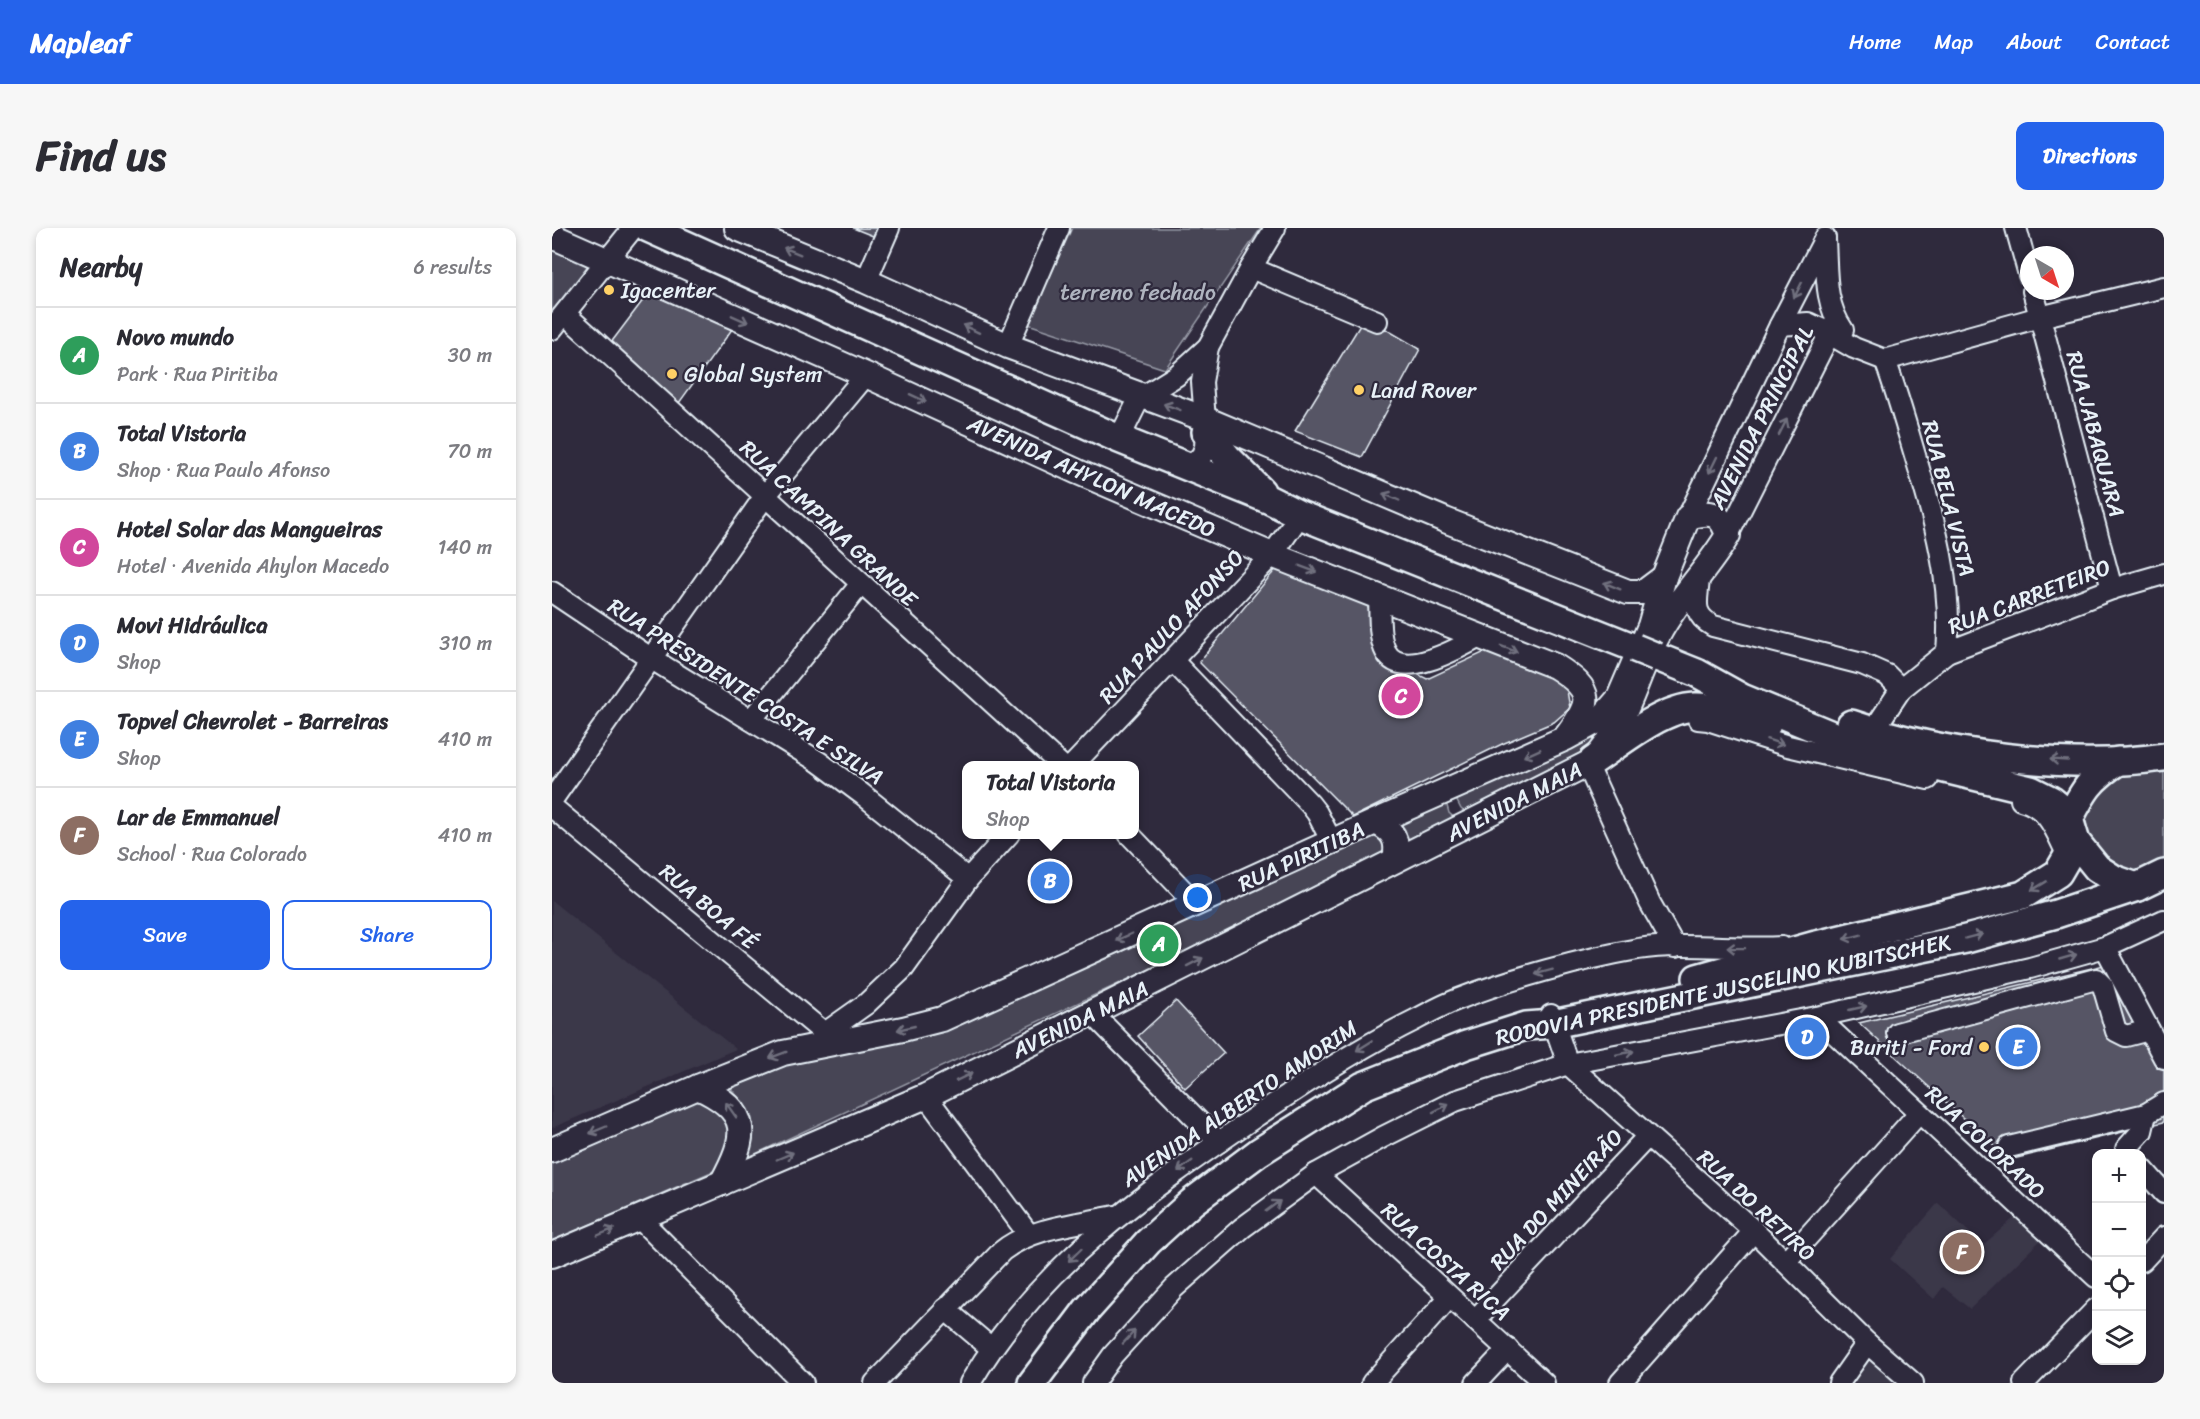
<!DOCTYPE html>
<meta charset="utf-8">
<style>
:root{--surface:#fff;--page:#f7f7f7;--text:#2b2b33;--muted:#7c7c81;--line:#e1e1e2;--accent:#2563eb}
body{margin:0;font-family:Sriracha,sans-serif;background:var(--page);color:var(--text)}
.controls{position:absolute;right:18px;bottom:18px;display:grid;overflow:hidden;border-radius:12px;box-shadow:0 3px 9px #0003}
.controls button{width:54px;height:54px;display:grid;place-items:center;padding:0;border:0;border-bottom:2px solid var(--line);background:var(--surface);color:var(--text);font:30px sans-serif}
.compass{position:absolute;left:1468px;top:18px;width:54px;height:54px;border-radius:50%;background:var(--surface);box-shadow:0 3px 9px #0003;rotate:141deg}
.you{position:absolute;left:646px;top:670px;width:21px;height:21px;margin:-15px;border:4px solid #fff;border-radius:50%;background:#1a73e8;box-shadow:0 0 0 9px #1a73e833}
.badge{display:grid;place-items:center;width:39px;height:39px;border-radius:50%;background:var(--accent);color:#fff;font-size:20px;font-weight:700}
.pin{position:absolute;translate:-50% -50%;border:3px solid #fff;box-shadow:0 2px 6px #0006}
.popup{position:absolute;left:410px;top:533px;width:177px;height:78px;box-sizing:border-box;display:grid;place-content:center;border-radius:12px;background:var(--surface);filter:drop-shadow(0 2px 4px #0005);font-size:20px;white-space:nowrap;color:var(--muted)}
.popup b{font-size:22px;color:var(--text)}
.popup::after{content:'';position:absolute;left:50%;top:100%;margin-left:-12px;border:12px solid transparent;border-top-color:var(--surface)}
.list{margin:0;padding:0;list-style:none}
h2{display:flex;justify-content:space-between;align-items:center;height:78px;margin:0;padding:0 24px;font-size:26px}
h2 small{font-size:20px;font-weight:400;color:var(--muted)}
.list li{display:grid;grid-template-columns:39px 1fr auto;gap:18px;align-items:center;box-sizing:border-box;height:96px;padding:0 24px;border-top:2px solid var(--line)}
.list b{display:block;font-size:22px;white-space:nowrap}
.list p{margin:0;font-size:20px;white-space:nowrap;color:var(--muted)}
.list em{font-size:20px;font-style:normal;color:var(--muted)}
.actions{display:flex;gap:12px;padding:18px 24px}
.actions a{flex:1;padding:14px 0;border:2px solid var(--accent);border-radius:12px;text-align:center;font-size:21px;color:var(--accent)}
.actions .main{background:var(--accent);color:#fff}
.icon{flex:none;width:33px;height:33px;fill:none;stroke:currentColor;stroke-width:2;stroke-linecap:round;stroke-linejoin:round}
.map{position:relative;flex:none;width:1612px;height:1155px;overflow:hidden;border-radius:12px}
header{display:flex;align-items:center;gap:36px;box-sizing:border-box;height:84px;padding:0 30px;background:var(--accent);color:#fff}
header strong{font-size:28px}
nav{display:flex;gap:33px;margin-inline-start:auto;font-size:21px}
.intro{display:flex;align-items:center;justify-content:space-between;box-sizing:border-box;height:144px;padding:0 36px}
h1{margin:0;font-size:42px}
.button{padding:15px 27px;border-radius:12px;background:var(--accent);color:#fff;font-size:21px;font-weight:700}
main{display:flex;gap:36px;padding:0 36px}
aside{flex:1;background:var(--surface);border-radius:12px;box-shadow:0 3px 9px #0003}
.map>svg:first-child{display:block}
</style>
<header>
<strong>Mapleaf</strong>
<nav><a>Home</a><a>Map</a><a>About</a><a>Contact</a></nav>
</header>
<div class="intro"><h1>Find us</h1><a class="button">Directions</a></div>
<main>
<aside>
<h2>Nearby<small>6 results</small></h2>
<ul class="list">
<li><span class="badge" style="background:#2e9e5b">A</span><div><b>Novo mundo</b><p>Park · Rua Piritiba</p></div><em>30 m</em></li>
<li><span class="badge" style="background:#3f7fe0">B</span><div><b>Total Vistoria</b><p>Shop · Rua Paulo Afonso</p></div><em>70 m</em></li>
<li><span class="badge" style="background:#d1479c">C</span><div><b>Hotel Solar das Mangueiras</b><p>Hotel · Avenida Ahylon Macedo</p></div><em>140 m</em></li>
<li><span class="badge" style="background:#3f7fe0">D</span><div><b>Movi Hidráulica</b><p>Shop</p></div><em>310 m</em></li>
<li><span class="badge" style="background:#3f7fe0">E</span><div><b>Topvel Chevrolet - Barreiras</b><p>Shop</p></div><em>410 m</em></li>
<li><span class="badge" style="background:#8d6e63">F</span><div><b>Lar de Emmanuel</b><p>School · Rua Colorado</p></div><em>410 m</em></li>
</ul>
<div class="actions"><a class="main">Save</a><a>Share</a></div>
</aside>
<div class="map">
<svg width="1612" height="1155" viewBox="0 0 1612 1155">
<rect width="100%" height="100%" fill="#2f2a3d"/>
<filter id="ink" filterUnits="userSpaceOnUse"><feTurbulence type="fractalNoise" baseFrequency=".0167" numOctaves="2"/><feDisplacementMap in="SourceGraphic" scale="12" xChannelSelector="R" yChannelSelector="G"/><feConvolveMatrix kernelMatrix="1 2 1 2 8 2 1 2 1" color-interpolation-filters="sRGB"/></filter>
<g filter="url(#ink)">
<g fill="#3b3749">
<polygon points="0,673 184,821 0,900"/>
<polygon points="1386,975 1431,1017 1470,983 1494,1007 1418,1081 1391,1059 1382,1071 1338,1031"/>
<polygon points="1320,1127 1352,1155 1300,1155"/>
</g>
<g fill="#464455" stroke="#979aa6" stroke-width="1.5">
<polygon points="520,0 709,0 613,141 476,96"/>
<polygon points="0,20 36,37 0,86"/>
<polygon points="1046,497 1056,514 917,587 909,581 904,571"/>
<polygon points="1612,537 1612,636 1592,647 1558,638 1537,611 1534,593 1537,576 1558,548"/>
<path d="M 894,574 L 897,585 L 907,594 L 854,614 C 856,602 851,597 842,591 Z"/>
<path d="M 827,596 L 841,624 L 805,644 L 197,929 C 203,899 194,874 172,853 L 336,804 Z"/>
<polygon points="157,862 182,887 173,938 0,1013 0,932"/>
</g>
<g fill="#575565" stroke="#e8f1f8" stroke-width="1.5">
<polygon points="301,0 325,0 321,8"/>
<polygon points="101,59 183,97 127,175 58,116"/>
<polygon points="813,89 868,121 810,229 743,203"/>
<polygon points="729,335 824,373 833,430 875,451 937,422 1014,457 1018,480 1002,494 950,516 801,589 647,434"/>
<polygon points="1552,737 1612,842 1612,894 1457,932 1307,795"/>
<polygon points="624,773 672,825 633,860 586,808"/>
</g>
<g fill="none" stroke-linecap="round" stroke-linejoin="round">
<defs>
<g id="minor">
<polyline points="1464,0 1477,47"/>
<path d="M 1273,12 C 1275,44 1272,75 1291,102"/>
<polyline points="699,40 825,93"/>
<polyline points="314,53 337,0"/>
<polyline points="1481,63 1560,361"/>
<path d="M 13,86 C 179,236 343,388 510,538"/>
<path d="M 1228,97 L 1256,95 L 1269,101 L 1302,120 L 1333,132 C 1344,162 1353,193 1362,224 C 1382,290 1401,355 1395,424"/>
<polyline points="0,101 81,0"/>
<polyline points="456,118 507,0"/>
<polyline points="1333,132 1488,89 1612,59"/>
<polyline points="567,211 587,171 624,148 656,119 699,40 723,0"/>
<polyline points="638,240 650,227 653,219 654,204 650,154 656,119"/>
<polyline points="1136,289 1228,97 1273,10"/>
<polyline points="1176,307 1284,93"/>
<path d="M 1147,349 C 1146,373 1138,385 1161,398 L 1310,436 L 1335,447 L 1349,461"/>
<polyline points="0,364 100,431 267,534 310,566 416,651"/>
<path d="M 827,369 C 828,386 826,409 834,424 C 849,453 907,420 927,409"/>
<polyline points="621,433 758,576 765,585 780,614"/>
<polyline points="1146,491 1156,492 1236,518 1376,551"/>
<polyline points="199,492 308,357"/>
<polyline points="1321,503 1349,461 1395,424 1560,361 1612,346"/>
<polyline points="1035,536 1098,675 1123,719"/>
<polyline points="520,538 720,327 748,287"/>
<polyline points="0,572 213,268 314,147"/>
<path d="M 1469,572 C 1497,579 1504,604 1516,628"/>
<polyline points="0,579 282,813"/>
<polyline points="577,606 644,676"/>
<polyline points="1553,719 1612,830"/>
<polyline points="541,786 667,914"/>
<polyline points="999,787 1016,836 1202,1003 1315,1115 1361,1155"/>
<polyline points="1265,789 1544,1049"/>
<polyline points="273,805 314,776 352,740 416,651 457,606"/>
<polyline points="1345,805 1544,751 1551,758 1564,803 1574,808 1597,802"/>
<polyline points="374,868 477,1007"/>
<polyline points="1457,919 1594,886 1612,875"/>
<polyline points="1577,926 1574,921 1590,903 1594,886"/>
<polyline points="1590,940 1612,965"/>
<polyline points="764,946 992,1155"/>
<polyline points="87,990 251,1155"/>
<polyline points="1590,1033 1612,1009"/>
<polyline points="1233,1034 1367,885"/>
<polyline points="393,1081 439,1120"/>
<polyline points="923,1092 1095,909"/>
<path d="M 323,1155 L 450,1023 C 480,999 526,996 563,988"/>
<path d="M 418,1155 C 488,1036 597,962 709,885 C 759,851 810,818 865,791 C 878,784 891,777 904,772 C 958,751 1029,731 1086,721 C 1133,714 1183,722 1230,719"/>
<polyline points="541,1155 561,1127 622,1060 690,1000 764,946 831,909 903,873 1016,836 1265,789 1478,740 1553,719 1612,692"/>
<polyline points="820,1155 897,1070"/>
<polyline points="924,1155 956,1121"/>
<polyline points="1068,1155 1202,1003"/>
<polyline points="1287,1155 1315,1115"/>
<polyline points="1472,1155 1544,1081"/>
</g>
<g id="major">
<polyline points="185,0 314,53 456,118 653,191 893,292 1076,364 1092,364 1112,349"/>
<path d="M 0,8 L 314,147 L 526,244 L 720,327 L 1003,438 C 1043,463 1040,474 1014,509"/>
<path d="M 823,594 C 842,602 847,613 843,632"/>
<path d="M 146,859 C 201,884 195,908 170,955"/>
<path d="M 0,922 L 146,859 L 231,825 L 351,801 L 390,791 L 823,594 L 1014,510 L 1049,491 L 1067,470 L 1098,398 L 1112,349 L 1136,289 C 1158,283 1168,283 1176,307 C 1156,341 1128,368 1109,402 C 1083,445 1077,496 1041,533 L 374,868 L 0,1027"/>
</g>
<g id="highway">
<polyline points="96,0 567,211 718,272 748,287 1083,420"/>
<polyline points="654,204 675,229 709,263"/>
<polyline points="1105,429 1145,445 1190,470 1299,515 1343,529 1479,562 1499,572 1510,581 1517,591 1524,614 1545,640 1562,651 1585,659"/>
<path d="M 1299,496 C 1390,527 1517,543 1612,529"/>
<path d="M 1041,533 C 1068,515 1110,480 1143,479 C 1164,478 1194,491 1215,496"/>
<path d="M 1517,591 C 1532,562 1538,551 1566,533"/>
<polyline points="1145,750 1264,717 1471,667 1506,645 1524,614"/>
<polyline points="480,1155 535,1082 596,1014 640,974 707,924 811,858 914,817 974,798 1001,796 1414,711 1504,686 1585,659 1612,646"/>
</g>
</defs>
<use href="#minor" stroke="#e8f1f8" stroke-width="24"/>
<use href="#major" stroke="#e8f1f8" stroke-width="28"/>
<use href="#highway" stroke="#e8f1f8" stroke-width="32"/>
<use href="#minor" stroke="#2f2a3d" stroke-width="20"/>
<use href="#major" stroke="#2f2a3d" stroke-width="24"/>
<use href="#highway" stroke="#2f2a3d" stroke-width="27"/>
<defs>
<polyline id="highway-bridge" points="1083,420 1105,429"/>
</defs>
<use href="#highway-bridge" stroke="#e8f1f8" stroke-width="32" stroke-linecap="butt"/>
<use href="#highway-bridge" stroke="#2f2a3d" stroke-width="27"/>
</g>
<defs><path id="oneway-shaft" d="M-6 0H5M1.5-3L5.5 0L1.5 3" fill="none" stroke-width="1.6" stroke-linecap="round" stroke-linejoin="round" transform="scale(1.5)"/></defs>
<g stroke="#70707e">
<use href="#oneway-shaft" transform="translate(240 23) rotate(-158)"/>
<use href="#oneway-shaft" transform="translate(1246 62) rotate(117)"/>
<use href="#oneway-shaft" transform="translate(188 91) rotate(24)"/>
<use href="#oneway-shaft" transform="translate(419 101) rotate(-155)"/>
<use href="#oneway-shaft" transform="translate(366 170) rotate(25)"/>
<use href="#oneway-shaft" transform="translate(620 179) rotate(-160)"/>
<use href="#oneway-shaft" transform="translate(1231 199) rotate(-63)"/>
<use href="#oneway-shaft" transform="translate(1161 237) rotate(116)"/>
<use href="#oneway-shaft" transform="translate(839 269) rotate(-157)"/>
<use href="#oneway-shaft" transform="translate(756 341) rotate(21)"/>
<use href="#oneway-shaft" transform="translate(1060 358) rotate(-158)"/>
<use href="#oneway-shaft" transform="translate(957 421) rotate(21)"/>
<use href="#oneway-shaft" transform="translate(1223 514) rotate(18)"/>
<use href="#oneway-shaft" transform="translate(980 525) rotate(156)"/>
<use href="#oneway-shaft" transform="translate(1507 532) rotate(-177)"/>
<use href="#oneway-shaft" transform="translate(1487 658) rotate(149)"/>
<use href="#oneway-shaft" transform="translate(1422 708) rotate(-15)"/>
<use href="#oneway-shaft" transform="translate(572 709) rotate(156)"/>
<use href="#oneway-shaft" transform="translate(1300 709) rotate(166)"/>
<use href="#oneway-shaft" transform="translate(1184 720) rotate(-179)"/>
<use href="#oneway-shaft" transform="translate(1516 729) rotate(-16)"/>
<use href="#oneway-shaft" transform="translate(643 734) rotate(-27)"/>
<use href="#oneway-shaft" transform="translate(992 744) rotate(165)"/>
<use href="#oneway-shaft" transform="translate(1306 780) rotate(-13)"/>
<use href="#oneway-shaft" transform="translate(354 800) rotate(167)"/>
<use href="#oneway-shaft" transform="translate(812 818) rotate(148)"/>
<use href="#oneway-shaft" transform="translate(1073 825) rotate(-11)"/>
<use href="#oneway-shaft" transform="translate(226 827) rotate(160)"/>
<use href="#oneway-shaft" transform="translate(412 849) rotate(-26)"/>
<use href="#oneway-shaft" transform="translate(889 880) rotate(-27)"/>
<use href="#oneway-shaft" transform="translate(179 882) rotate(-125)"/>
<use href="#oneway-shaft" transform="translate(46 902) rotate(157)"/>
<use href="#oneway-shaft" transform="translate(233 928) rotate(-23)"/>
<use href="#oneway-shaft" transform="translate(633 938) rotate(144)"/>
<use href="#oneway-shaft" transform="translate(721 978) rotate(-36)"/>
<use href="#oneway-shaft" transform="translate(54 1004) rotate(-23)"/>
<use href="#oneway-shaft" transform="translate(523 1027) rotate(136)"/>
<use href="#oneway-shaft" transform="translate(577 1109) rotate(-47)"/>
</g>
</g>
<g fill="#ffd166" stroke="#2f2a3d" stroke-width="2">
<circle cx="57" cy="62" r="6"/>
<circle cx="120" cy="146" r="6"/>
<circle cx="807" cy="162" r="6"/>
<circle cx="1432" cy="819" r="6"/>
</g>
<g text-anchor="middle" stroke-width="4.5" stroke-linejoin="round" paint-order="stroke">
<g font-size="22" fill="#e8f1f8" stroke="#2f2a3d" text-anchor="start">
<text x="69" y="70">Igacenter</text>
<text x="132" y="154">Global System</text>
<text x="819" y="170">Land Rover</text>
<text x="1420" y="827" text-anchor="end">Buriti - Ford</text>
</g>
<g font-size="22" fill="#afb4bf" stroke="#2f2a3d">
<text x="586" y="72">terreno fechado</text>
</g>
<g font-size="22" fill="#e8f1f8" stroke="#2f2a3d">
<text transform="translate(1209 189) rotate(-63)" y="8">AVENIDA PRINCIPAL</text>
<text transform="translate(1544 206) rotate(75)" y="8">RUA JABAQUARA</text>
<text transform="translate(540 248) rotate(24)" y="8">AVENIDA AHYLON MACEDO</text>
<text transform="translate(1397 270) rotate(76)" y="8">RUA BELA VISTA</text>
<text transform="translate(277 295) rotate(43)" y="8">RUA CAMPINA GRANDE</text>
<text transform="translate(1477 368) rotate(-21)" y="8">RUA CARRETEIRO</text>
<text transform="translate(619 398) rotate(-47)" y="8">RUA PAULO AFONSO</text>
<text transform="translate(194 463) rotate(33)" y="8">RUA PRESIDENTE COSTA E SILVA</text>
<text transform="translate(962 573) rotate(-27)" y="8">AVENIDA MAIA</text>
<text transform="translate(749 628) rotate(-25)" y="8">RUA PIRITIBA</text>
<text transform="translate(157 678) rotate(40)" y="8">RUA BOA FÉ</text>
<text transform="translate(1171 761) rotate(-12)" y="8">RODOVIA PRESIDENTE JUSCELINO KUBITSCHEK</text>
<text transform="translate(528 791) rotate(-26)" y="8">AVENIDA MAIA</text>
<text transform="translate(687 875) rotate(-34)" y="8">AVENIDA ALBERTO AMORIM</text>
<text transform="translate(1434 914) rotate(43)" y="8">RUA COLORADO</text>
<text transform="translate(1004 971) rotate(-47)" y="8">RUA DO MINEIRÃO</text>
<text transform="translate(1205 977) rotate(43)" y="8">RUA DO RETIRO</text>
<text transform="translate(894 1033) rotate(42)" y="8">RUA COSTA RICA</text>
</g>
</g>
</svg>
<div class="controls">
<button>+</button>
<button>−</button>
<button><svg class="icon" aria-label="locate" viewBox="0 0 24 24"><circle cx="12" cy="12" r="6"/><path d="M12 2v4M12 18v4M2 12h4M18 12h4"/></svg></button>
<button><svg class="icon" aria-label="layers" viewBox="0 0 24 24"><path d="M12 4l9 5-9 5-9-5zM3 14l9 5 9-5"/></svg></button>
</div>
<svg class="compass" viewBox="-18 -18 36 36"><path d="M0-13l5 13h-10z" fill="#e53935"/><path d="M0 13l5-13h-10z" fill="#7c7c81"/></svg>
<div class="you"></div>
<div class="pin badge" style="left:607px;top:716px;background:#2e9e5b">A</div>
<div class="pin badge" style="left:498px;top:653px;background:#3f7fe0">B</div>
<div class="popup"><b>Total Vistoria</b>Shop</div>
<div class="pin badge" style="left:849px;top:468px;background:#d1479c">C</div>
<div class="pin badge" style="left:1255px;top:809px;background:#3f7fe0">D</div>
<div class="pin badge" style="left:1466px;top:819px;background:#3f7fe0">E</div>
<div class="pin badge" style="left:1410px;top:1024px;background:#8d6e63">F</div>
</div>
</main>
